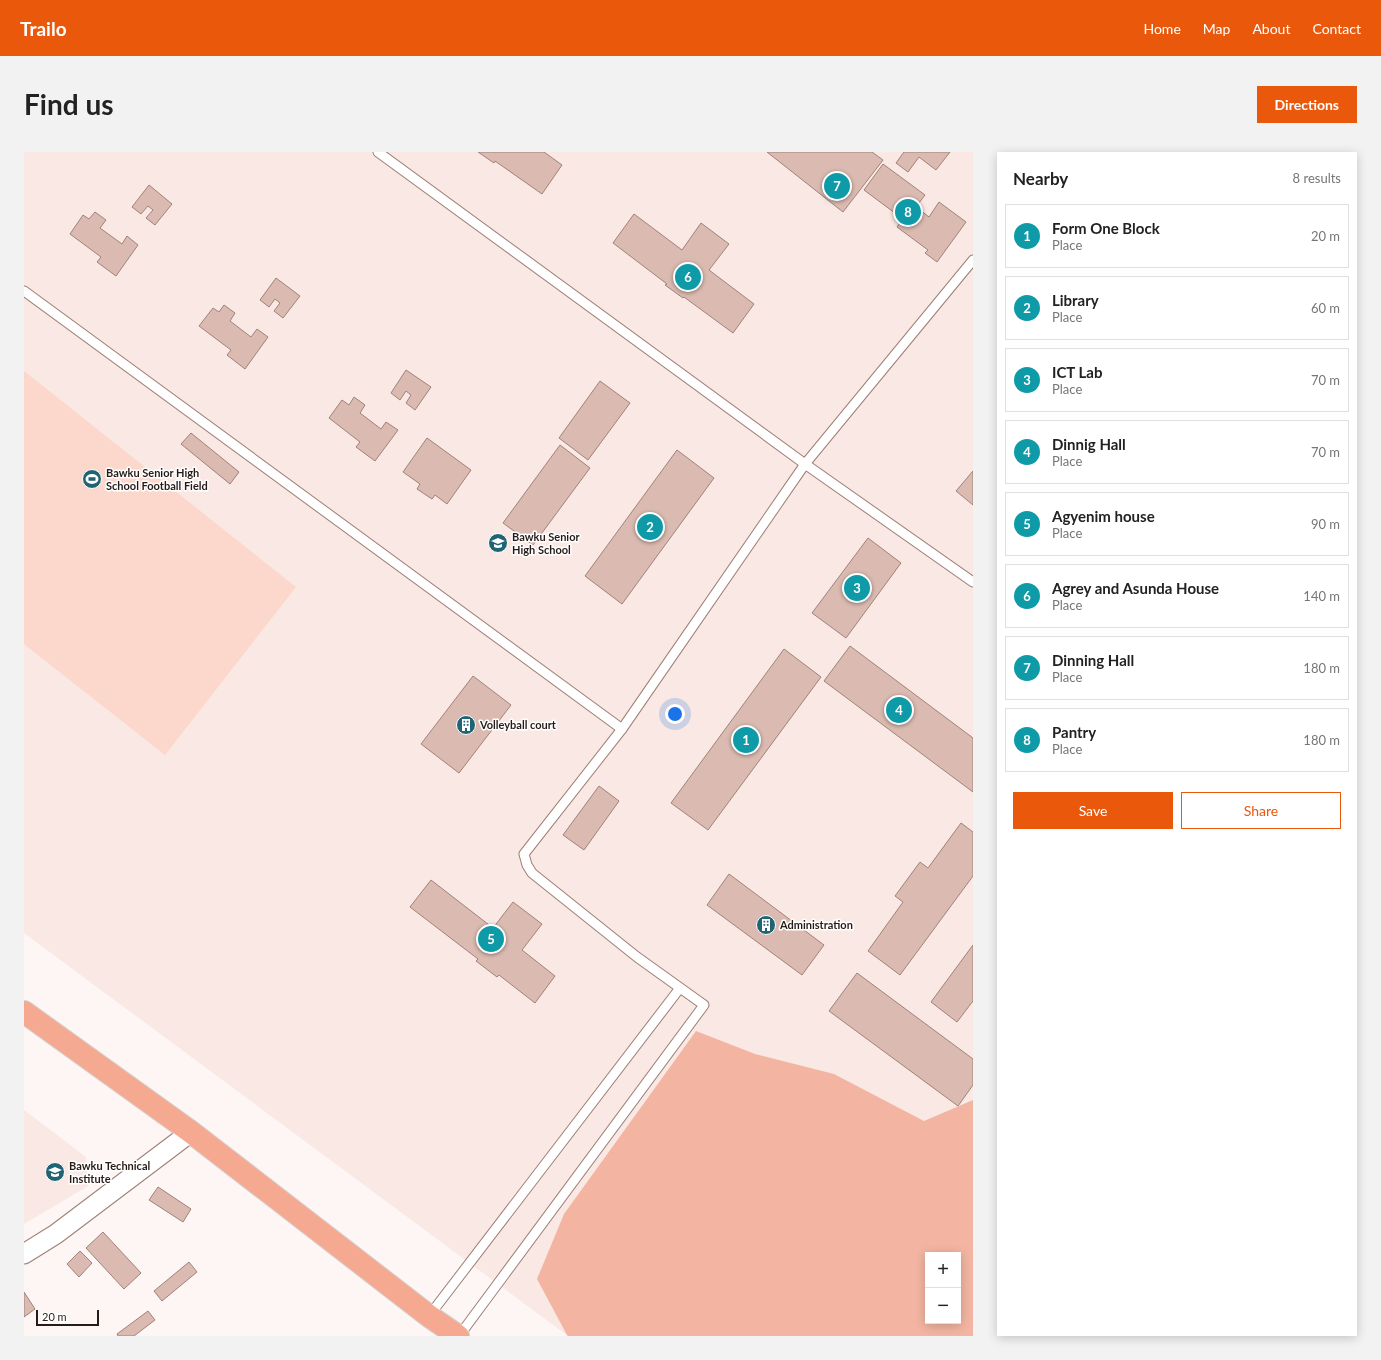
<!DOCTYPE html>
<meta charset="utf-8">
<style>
:root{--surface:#fff;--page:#f2f2f2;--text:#222;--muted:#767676;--line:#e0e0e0;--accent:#ea580c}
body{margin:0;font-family:Lato,sans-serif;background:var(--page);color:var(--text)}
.controls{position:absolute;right:12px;bottom:12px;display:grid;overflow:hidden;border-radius:0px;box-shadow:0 2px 10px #0003}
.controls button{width:36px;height:36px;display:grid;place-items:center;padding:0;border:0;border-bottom:1px solid var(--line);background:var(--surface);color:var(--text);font:20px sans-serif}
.scale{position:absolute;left:12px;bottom:10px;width:63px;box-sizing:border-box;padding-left:4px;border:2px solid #271b18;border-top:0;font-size:11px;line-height:14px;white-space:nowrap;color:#271b18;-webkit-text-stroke:3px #fff;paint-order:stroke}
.you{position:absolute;left:651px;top:562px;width:14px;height:14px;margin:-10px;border:3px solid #fff;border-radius:50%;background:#1a73e8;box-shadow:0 0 0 6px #1a73e833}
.badge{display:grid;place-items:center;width:26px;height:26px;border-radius:50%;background:var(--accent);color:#fff;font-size:13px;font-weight:700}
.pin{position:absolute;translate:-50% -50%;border:2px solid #fff;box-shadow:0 1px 4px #0006}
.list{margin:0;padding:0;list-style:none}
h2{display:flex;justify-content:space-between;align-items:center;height:52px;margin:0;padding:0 16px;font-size:17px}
h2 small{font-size:13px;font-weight:400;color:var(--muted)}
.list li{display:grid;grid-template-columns:26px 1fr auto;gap:12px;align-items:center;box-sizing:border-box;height:64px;margin:0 8px 8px;padding:0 8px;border:1px solid var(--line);border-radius:0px}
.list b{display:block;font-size:15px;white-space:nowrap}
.list p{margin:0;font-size:13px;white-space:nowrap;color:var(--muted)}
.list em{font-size:13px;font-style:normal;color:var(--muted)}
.actions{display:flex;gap:8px;padding:12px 16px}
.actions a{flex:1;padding:9px 0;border:1px solid var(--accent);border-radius:0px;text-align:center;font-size:14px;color:var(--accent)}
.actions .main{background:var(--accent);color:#fff}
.map{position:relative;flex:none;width:949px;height:1184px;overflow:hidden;border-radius:0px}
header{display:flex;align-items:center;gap:24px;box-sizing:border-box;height:56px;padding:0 20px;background:var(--accent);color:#fff}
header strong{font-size:19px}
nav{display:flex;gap:22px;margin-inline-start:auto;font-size:14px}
.intro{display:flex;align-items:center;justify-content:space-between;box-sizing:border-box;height:96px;padding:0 24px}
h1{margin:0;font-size:28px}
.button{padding:10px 18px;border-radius:0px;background:var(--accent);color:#fff;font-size:14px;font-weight:700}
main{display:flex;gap:24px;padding:0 24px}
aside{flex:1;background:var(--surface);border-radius:0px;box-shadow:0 2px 10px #0003}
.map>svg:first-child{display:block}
</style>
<header>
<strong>Trailo</strong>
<nav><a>Home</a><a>Map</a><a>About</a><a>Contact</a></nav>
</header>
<div class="intro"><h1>Find us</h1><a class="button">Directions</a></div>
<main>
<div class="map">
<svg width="949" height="1184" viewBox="0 0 949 1184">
<rect width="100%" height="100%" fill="#fdf6f4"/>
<g fill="#f9e8e3" fill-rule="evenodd">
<path d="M 0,0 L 949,0 L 949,1184 L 544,1184 L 0,781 ZM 904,1103 L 934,1103 L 934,1169 L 904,1169 Z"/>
<polygon points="0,958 62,1005 64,1034 0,1072"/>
</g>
<polygon fill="#fcd7cb" points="0,219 272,435 141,603 0,492"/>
<path fill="#f3b5a2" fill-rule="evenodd" d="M 672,879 L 731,902 L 810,922 L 900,969 L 949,948 L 949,1184 L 544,1184 L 543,1183 L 513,1127 L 540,1062 ZM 904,1103 L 934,1103 L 934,1169 L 904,1169 Z"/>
<g fill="#dbbbb1" stroke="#a08279">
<polygon points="454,0 520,0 538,13 518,42 471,9 470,11"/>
<polygon points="743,0 848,0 859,8 819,60"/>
<polygon points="880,0 926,0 912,18 895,5 884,20 872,11"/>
<polygon points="859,12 901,43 892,55 905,65 915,50 942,70 913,110 901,101 904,98 873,75 879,67 840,38"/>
<polygon points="125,33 148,52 131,73 122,66 129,58 124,54 117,62 108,55"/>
<polygon points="71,60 82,68 76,76 98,92 103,84 114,93 92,124 73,110 77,105 46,82 59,63 65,67"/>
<polygon points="610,62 658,98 677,71 705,92 685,118 730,152 709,181 660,145 659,146 641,133 643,132 589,91"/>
<polygon points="252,126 276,144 259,166 250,159 256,151 251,147 245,155 236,148"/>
<polygon points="200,153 211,161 206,169 227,185 233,177 244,185 221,217 203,203 207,198 175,174 189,156 195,160"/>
<polygon points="382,218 407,235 391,258 382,251 387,243 382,239 376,248 367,241"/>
<polygon points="576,229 606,251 564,308 535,286"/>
<polygon points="330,245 341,253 336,261 357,277 362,270 374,278 351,309 332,295 336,290 305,266 318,248 325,253"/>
<polygon points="167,281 215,320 206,332 157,292"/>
<polygon points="403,286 447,318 423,352 411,343 408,347 393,337 396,332 379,320"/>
<polygon points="536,293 566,316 509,393 479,371"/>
<polygon points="653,298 690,326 598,452 561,424"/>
<polygon points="949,319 949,353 932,339"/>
<polygon points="844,386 877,411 822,486 788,461"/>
<polygon points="826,494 949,586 949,640 800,529"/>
<polygon points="760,497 797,525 684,678 647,651"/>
<polygon points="449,524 487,553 435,621 397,592"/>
<polygon points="575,634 595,649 560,698 539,683"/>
<polygon points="937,671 949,680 949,724 876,823 844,799 879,750 871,744 896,710 904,716"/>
<polygon points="705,722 800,793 778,823 683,753"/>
<polygon points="407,728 469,776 489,750 518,772 498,798 531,824 511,851 475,823 473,825 452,809 454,807 386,755"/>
<polygon points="949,793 949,849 933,870 907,850"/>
<polygon points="833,821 949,907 949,933 934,954 805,859"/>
<polygon points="134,1035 167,1057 159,1070 125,1048"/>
<polygon points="79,1080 117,1121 100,1137 62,1096"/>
<polygon points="56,1099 68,1111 55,1125 43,1112"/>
<polygon points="165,1110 173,1120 138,1149 130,1139"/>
<polygon points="0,1140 11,1157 0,1165"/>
<polygon points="124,1159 131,1168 110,1184 94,1184 93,1182"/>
</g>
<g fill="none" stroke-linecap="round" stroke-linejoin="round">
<defs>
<g id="lane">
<polyline points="354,0 781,312 949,430"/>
<polyline points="0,139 598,577"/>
<polyline points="405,1164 656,836"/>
<polyline points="435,1184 680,853 613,805 508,721 503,713 500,702 598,577 781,312 949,108"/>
</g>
<polyline id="street" points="0,1102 32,1082 167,980"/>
<polyline id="highway" points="0,860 167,980 405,1164 434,1184"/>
</defs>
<use href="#lane" stroke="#9d7f75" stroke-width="11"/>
<use href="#street" stroke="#9d7f75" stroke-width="21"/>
<use href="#highway" stroke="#d4d1d1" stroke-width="24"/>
<use href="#lane" stroke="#fff" stroke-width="9"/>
<use href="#street" stroke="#fff" stroke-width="19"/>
<use href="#highway" stroke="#f6a991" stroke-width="22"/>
</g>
<defs>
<symbol id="stadium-disc" viewBox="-11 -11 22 22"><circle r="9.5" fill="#1f6375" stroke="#fff"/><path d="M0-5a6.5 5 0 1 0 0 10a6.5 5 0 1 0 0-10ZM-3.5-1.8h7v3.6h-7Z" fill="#fff"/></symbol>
<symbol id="school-disc" viewBox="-11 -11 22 22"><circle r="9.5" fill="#1f6375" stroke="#fff"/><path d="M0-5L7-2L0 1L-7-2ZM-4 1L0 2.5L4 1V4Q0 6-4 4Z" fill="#fff"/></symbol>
<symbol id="building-disc" viewBox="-11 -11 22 22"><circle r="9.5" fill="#1f6375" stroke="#fff"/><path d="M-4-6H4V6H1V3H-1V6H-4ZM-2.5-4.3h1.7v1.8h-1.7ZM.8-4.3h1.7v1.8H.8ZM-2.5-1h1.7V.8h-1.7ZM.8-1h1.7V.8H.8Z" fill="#fff"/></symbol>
</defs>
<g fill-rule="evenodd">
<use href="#stadium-disc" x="57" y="316" width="22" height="22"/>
<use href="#school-disc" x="463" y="380" width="22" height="22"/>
<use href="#building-disc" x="431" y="562" width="22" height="22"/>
<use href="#building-disc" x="731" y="762" width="22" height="22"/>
<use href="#school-disc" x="20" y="1009" width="22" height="22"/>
</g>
<g text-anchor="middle" stroke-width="3" stroke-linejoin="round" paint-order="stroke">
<g font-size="11" font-weight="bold" fill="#271b18" stroke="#fff" text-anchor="start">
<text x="82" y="325">Bawku Senior High<tspan x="82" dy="13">School Football Field</tspan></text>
<text x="488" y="389">Bawku Senior<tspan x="488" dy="13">High School</tspan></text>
<text x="456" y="577">Volleyball court</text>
<text x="756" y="777">Administration</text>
<text x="45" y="1018">Bawku Technical<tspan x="45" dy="13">Institute</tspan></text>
</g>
</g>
</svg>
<div class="controls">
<button>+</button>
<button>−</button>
</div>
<div class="scale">20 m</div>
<div class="you"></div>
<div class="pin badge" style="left:722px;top:588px;background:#0f9aa8">1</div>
<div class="pin badge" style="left:626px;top:375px;background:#0f9aa8">2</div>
<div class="pin badge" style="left:833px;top:436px;background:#0f9aa8">3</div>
<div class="pin badge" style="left:875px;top:558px;background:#0f9aa8">4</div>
<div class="pin badge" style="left:467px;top:787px;background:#0f9aa8">5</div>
<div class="pin badge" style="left:664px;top:125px;background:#0f9aa8">6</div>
<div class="pin badge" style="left:813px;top:34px;background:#0f9aa8">7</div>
<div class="pin badge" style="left:884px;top:60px;background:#0f9aa8">8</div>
</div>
<aside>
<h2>Nearby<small>8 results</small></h2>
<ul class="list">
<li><span class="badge" style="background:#0f9aa8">1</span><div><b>Form One Block</b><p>Place</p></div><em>20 m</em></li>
<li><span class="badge" style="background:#0f9aa8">2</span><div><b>Library</b><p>Place</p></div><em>60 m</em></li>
<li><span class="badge" style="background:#0f9aa8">3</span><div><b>ICT Lab</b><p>Place</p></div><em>70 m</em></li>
<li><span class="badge" style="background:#0f9aa8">4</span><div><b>Dinnig Hall</b><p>Place</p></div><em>70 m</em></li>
<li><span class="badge" style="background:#0f9aa8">5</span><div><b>Agyenim house</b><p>Place</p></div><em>90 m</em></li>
<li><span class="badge" style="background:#0f9aa8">6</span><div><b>Agrey and Asunda House</b><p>Place</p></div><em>140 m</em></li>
<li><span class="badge" style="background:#0f9aa8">7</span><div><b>Dinning Hall</b><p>Place</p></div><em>180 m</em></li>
<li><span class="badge" style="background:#0f9aa8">8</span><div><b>Pantry</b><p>Place</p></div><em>180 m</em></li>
</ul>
<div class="actions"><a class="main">Save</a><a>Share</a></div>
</aside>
</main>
